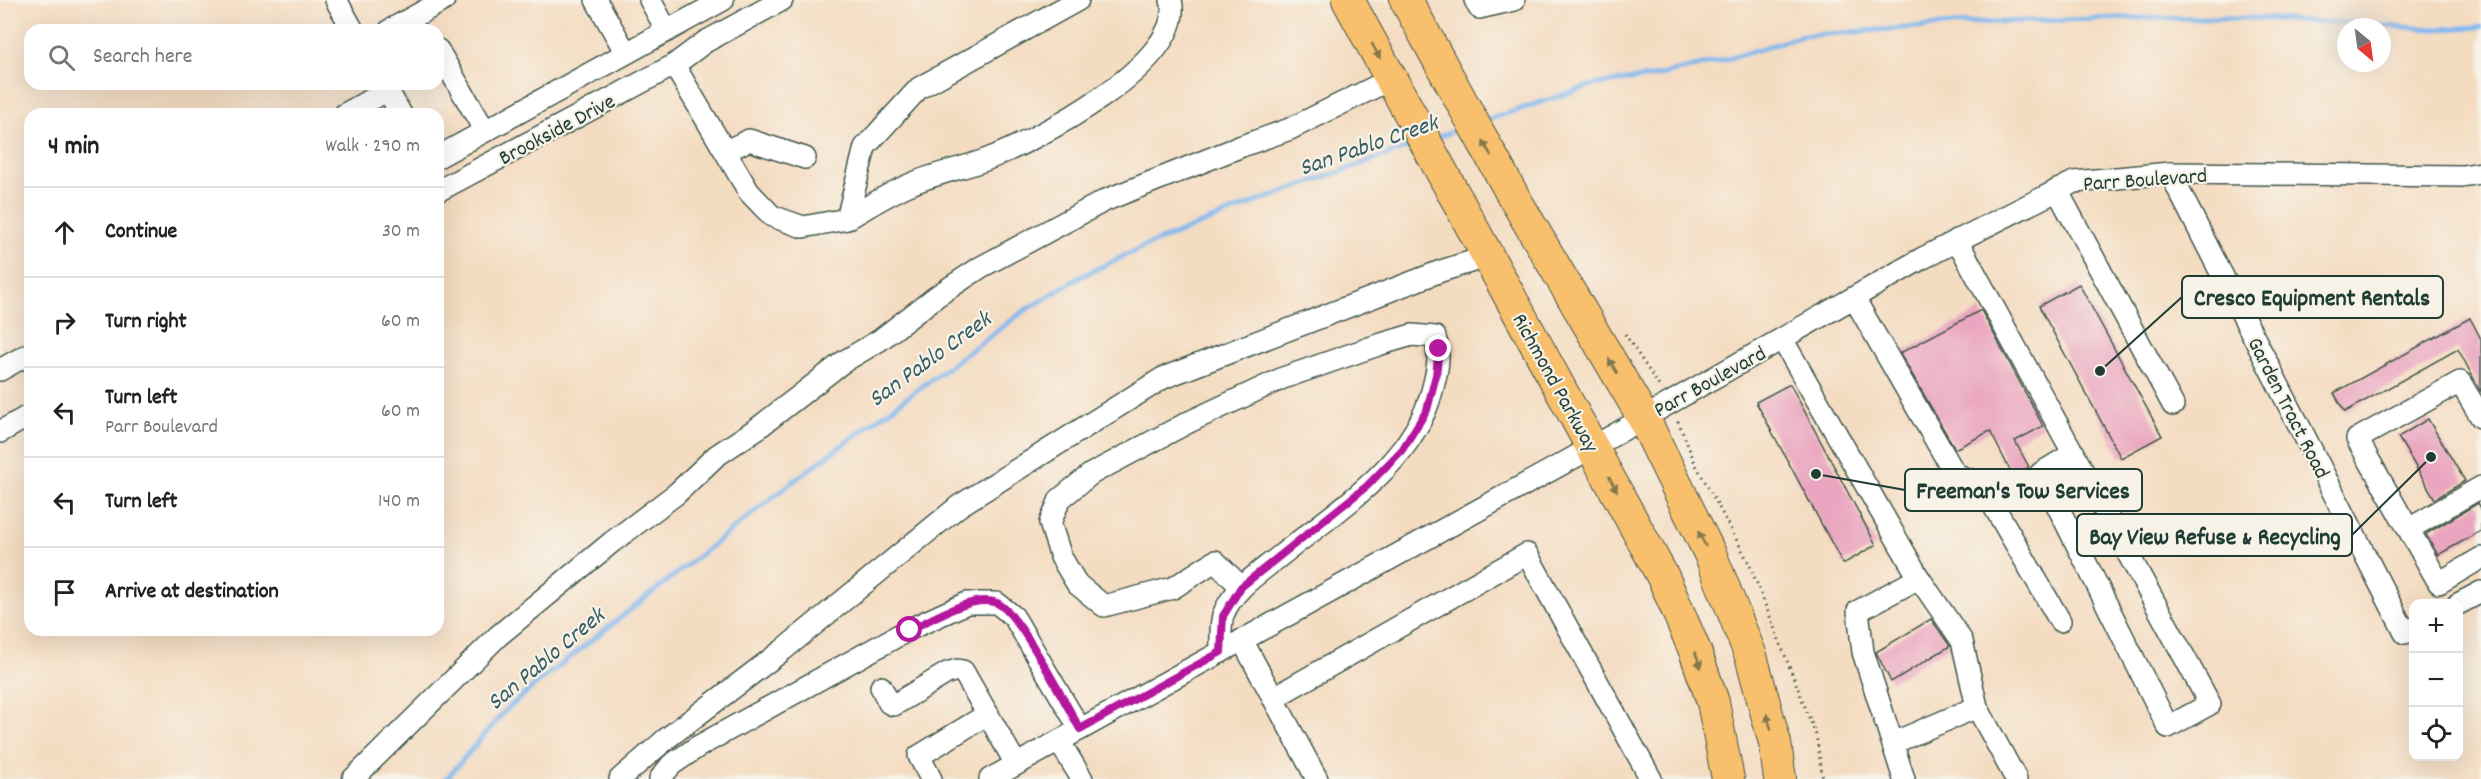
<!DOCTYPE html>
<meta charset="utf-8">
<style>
:root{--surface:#fff;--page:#f2f2f2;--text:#222;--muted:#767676;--line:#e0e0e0}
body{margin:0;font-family:Dekko,sans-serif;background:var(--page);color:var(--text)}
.controls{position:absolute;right:18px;bottom:18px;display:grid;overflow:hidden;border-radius:12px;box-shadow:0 6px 24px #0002}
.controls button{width:54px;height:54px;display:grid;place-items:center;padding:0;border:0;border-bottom:2px solid var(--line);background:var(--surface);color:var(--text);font:30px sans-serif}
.compass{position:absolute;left:2337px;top:18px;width:54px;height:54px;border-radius:50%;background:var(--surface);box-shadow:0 6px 24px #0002;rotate:151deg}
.stop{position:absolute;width:18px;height:18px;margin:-14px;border:4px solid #b5179e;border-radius:50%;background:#fff}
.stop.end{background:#b5179e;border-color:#fff;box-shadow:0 2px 6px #0008}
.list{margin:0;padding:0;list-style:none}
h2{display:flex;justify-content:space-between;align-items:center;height:78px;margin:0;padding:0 24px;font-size:26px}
h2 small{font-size:20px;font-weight:400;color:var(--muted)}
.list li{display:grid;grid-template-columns:39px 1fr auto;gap:18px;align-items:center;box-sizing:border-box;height:90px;padding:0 24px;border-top:2px solid var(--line)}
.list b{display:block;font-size:22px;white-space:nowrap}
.list p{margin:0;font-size:20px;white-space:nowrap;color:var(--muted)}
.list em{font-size:20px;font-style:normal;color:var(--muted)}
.icon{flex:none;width:33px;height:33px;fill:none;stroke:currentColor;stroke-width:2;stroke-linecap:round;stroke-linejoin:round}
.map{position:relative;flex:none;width:2481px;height:779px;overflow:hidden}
.search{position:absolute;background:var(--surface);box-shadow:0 6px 24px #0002;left:24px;top:24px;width:420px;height:66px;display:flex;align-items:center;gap:15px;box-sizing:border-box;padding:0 21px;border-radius:18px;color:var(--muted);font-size:22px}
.panel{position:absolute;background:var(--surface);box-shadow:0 6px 24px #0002;left:24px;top:108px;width:420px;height:528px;border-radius:18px}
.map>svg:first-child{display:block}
</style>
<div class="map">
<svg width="2481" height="779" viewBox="0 0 2481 779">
<rect width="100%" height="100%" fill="#f7f3e8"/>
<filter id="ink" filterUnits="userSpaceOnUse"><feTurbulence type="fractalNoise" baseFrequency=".0167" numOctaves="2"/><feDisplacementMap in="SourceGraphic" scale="12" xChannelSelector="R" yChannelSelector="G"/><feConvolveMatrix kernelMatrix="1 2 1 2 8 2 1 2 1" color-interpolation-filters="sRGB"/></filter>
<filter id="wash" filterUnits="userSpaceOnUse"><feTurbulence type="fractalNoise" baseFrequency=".008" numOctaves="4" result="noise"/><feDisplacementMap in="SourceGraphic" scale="24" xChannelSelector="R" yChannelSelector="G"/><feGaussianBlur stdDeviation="1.35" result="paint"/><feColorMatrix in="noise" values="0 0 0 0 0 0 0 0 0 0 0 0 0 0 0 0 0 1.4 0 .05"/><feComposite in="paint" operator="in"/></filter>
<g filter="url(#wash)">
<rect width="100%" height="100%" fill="#f4dcc1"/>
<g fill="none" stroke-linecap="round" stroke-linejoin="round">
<g stroke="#7fb7ef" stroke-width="5">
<polyline points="1484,121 1596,84 1651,77 1728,59 1802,36 1967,23 2122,18 2259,18 2435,29 2481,27"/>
<polyline points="1435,138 1463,128"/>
<polyline points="446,779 504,712 535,685 795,480 1024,311 1082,276 1143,247 1264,199 1415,145"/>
</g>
</g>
<g id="blocks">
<g fill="#eaa6c0">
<polygon points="2079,284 2162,436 2121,458 2039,306"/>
<polygon points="1981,310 2043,426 2015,441 2029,467 2013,476 1990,431 1955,449 1900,353"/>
<polygon points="2470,318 2481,339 2481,392 2458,349 2345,412 2334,393"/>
<polygon points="1790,384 1876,545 1843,564 1756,402"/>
<polygon points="2428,419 2465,481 2435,499 2398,437"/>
<polygon points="2478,503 2481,508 2481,531 2438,555 2426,534"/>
<polygon points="1931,619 1950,646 1891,682 1876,652"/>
</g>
</g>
</g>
<g filter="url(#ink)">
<use href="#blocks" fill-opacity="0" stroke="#3f5549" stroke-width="1.5"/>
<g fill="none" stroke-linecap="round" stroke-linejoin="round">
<defs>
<g id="minor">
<polyline points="336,0 353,30"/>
<polyline points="596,0 626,53"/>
<polyline points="650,0 667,31"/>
<polyline points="782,0 705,42 674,65 749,192 772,216 803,227 847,219 865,147 919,88 1078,0"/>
<polyline points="1475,0 1479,8 1514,0"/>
<polyline points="390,30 444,0"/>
<polyline points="438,50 485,131"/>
<polyline points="384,84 401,114"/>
<polyline points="345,114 388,90"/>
<polyline points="726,151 749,140 805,158"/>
<polyline points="438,157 723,0"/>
<polyline points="2170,173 2405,633 2414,628"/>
<polyline points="2057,190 2173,405"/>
<polyline points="438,191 674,65"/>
<path d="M 847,219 C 868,207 889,193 911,184 C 934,174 960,169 985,160 C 1033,142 1187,63 1171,0"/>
<polyline points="1957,240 2210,704 2168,727 2041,473 2074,453"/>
<polyline points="1854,298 1955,474 1981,484 2060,621"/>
<polyline points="1782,339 1919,578 1962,641 1977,707 2016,779"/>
<polyline points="0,370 25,356"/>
<polyline points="2481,417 2460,382 2357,439 2439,583 2481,558"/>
<polyline points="0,432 30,415"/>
<polyline points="2409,529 2481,487"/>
<polyline points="2458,604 2481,592"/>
<polyline points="1242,640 1317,779"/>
<path d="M 1221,652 C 1221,641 1220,625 1223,615 C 1233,589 1259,573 1280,556 C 1336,511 1413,464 1432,391 C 1437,373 1441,355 1435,337 L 1412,335 L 1378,345 L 1283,378 L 1189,422 L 1091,474 L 1060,499 L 1050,523 L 1061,557 L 1077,584 L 1104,606 L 1173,588 L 1215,561 L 1241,587"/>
<polyline points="881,687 889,703 894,705 947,673 957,670 963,671 1016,764"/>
<polyline points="1273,698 1527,554 1651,779"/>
<polyline points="1059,741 1082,779"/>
<polyline points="1893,743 1977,707"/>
<polyline points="353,779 498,636 612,542 676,494 716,456 758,428 843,362 880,340 937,296 981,267 1106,200 1242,146 1290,129 1391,79"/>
<polyline points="620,779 666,739 783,650 959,506 1163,378 1441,271 1489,256"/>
<polyline points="660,779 671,765 699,746 910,629 967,603 997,603 1014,617 1080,729"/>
<polyline points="931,779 919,756 988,714"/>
<polyline points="990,779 1593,447 1921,259 2074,182 2170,173 2462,176 2481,173"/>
<polyline points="1904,779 1863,652 1858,611 1919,578"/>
</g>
<g id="highway">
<polyline points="1348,0 1664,579 1695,651 1713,702 1728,779"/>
<polyline points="1406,0 1512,194 1643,417 1711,556 1751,656 1775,743 1780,779"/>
</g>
</defs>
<use href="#minor" stroke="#3f5549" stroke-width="24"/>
<use href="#highway" stroke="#3f5549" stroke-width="34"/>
<g stroke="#3f5549" stroke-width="3" stroke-dasharray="1.5 4.5" stroke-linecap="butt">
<polyline points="1625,334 1659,386"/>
<polyline points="1678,421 1695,463 1749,563 1816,735 1823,779"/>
</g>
<use href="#minor" stroke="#fff" stroke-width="21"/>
<use href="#highway" stroke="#f8bf6c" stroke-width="32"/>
</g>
<defs><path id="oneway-solid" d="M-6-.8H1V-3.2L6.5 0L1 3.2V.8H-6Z" transform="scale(1.5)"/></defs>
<g fill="#81784d">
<use href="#oneway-solid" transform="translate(1376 51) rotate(61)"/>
<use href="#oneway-solid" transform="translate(1487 148) rotate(-118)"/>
<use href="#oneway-solid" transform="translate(1613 366) rotate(-120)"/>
<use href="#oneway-solid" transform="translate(1613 484) rotate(62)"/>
<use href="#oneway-solid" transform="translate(1702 539) rotate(-116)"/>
<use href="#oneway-solid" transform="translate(1698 660) rotate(70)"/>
<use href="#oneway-solid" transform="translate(1769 722) rotate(-106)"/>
</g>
</g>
<g fill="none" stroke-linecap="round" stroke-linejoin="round" filter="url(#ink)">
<path stroke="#b5179e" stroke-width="8" d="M 910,630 C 932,619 973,594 997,603 C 1019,612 1066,705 1080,729 L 1221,652 L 1223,616 L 1241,587 L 1367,486 L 1402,450 L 1427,410 L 1436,375 L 1439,349"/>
</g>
<g text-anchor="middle" stroke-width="4.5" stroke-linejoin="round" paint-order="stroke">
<g font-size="22" fill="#1f3d34" stroke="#f7f3e8">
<text transform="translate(556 128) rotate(-28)" y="8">Brookside Drive</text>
<text transform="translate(2145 178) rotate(-4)" y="8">Parr Boulevard</text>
<text transform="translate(1709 380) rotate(-29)" y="8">Parr Boulevard</text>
<text transform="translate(1557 382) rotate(61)" y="8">Richmond Parkway</text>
<text transform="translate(2290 407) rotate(63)" y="8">Garden Tract Road</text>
</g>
<g font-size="24" font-style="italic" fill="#375c63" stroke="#f7f3e8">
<text transform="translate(1368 144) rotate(-19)" y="8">San Pablo Creek</text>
<text transform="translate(929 358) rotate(-36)" y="8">San Pablo Creek</text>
<text transform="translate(545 658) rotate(-40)" y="8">San Pablo Creek</text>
</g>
</g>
<path fill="none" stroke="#1f3d34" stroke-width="2" d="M2100 371L2182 297M1816 474L1905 490M2431 457L2352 535"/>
<g fill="#1f3d34" stroke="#f7f3e8" stroke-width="2">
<circle cx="2100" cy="371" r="6"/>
<circle cx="1816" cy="474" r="6"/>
<circle cx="2431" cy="457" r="6"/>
</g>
<g fill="#f7f3e8" stroke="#1f3d34" stroke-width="2">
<rect x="2182" y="276" width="261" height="42" rx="6"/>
<rect x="1905" y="469" width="237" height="42" rx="6"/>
<rect x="2077" y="514" width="275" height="42" rx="6"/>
</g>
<g font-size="24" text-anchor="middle" font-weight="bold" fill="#1f3d34">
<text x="2312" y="305">Cresco Equipment Rentals</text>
<text x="2023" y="498">Freeman's Tow Services</text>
<text x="2215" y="544">Bay View Refuse &amp; Recycling</text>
</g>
</svg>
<div class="controls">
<button>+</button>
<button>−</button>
<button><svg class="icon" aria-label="locate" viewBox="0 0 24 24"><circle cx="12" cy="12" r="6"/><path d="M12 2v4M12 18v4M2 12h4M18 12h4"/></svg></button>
</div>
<svg class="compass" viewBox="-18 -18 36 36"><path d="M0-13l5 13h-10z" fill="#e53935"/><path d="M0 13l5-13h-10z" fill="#767676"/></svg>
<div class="stop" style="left:910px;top:630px"></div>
<div class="stop end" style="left:1439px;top:349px"></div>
<div class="search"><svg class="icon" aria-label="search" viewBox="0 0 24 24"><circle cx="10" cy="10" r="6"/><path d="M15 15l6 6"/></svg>Search here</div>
<section class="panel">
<h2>4 min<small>Walk · 290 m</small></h2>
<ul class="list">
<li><svg class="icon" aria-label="ahead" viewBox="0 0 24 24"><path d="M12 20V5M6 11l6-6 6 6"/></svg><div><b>Continue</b></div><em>30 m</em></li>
<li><svg class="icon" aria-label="right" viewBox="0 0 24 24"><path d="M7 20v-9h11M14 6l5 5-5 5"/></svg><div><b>Turn right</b></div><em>60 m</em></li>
<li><svg class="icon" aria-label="left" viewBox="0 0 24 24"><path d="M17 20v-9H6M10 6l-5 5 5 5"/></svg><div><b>Turn left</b><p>Parr Boulevard</p></div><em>60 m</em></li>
<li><svg class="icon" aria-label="left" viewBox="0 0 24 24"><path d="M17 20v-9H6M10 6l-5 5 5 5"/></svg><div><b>Turn left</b></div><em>140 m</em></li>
<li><svg class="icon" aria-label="arrive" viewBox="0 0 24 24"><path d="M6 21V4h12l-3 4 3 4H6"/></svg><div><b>Arrive at destination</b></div></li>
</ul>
</section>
</div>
